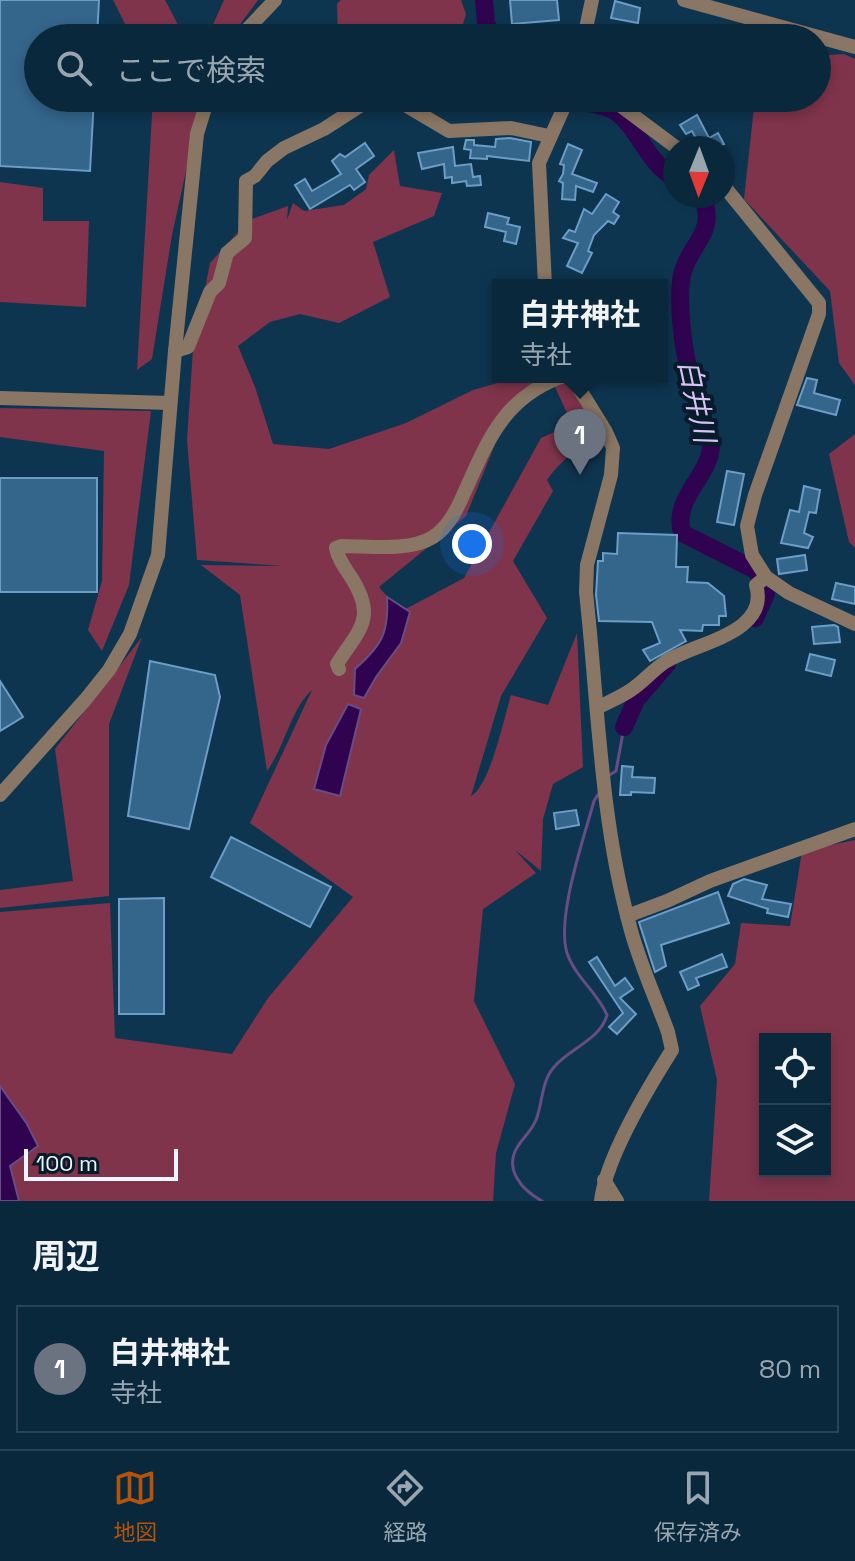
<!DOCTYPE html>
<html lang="ja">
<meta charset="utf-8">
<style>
:root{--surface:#0a283c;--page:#133043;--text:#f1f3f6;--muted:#99a6af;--line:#2a4456;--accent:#b45309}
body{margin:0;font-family:"Space Grotesk","Noto Sans JP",sans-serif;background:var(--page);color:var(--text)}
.controls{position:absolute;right:24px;bottom:24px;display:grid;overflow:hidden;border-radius:0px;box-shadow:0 4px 12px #0003}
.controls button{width:72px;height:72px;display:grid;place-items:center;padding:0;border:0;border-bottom:2px solid var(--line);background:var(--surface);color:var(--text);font:40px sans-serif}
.compass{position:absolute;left:663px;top:136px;width:72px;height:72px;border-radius:50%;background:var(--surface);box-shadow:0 4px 12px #0003;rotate:181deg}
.scale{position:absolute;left:24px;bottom:20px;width:154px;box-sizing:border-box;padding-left:8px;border:4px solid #ecf6ff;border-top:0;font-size:22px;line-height:28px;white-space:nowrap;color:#ecf6ff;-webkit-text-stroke:6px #071b2b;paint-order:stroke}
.you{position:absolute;left:472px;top:544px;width:28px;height:28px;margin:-20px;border:6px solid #fff;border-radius:50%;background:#1a73e8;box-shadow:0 0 0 12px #1a73e833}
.badge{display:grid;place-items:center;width:52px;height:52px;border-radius:50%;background:var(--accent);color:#fff;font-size:26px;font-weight:700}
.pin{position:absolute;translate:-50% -66px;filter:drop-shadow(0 2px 4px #0008)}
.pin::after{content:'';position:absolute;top:42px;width:28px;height:24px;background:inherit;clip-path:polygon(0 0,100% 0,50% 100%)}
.popup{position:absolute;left:492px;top:279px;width:176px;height:104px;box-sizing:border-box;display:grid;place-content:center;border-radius:0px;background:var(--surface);filter:drop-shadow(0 2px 6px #0005);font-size:26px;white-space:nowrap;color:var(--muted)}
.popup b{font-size:30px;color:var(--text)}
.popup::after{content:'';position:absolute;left:50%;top:100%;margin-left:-16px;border:16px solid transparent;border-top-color:var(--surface)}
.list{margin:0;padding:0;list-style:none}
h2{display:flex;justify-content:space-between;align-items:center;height:104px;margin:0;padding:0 32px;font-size:34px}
h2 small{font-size:26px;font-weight:400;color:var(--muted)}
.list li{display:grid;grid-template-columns:52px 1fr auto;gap:24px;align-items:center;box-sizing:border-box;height:128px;margin:0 16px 16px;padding:0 16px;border:2px solid var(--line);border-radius:0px}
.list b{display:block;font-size:30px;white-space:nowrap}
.list p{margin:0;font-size:26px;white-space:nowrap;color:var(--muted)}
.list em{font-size:26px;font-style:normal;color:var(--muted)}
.icon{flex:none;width:44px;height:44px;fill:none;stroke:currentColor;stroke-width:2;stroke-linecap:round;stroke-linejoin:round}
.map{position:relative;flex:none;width:855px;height:1201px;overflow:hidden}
.search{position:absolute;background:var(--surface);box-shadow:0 4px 12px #0003;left:24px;right:24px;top:24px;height:88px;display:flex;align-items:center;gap:20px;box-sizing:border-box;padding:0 28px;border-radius:44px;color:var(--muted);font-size:30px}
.sheet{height:248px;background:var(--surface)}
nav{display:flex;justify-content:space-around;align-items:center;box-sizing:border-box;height:112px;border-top:2px solid var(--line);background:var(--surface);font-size:22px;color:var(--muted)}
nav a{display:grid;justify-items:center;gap:4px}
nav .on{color:var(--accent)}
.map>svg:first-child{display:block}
</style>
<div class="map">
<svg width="855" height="1201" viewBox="0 0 855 1201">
<rect width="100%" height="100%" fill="#0e3550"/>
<g fill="#7f344b" fill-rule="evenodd">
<polygon points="113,0 165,0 185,38 132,38"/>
<polygon points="224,0 258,0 230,38 213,38 211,29"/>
<polygon points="341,0 461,0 466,14 459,38 338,38 337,4"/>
<polygon points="844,54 855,59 855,385 839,363 830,291 744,199 755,98 817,98 817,56"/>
<polygon points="153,98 202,98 172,235 152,359 137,370"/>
<path d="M 394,150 L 400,186 L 442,193 L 434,216 L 373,242 L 390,297 L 339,323 L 300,314 L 270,322 L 238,346 L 255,387 L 273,444 L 329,449 L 406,423 L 473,390 L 519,377 L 524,377 L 539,387 L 502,427 L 466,516 L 379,587 L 400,612 L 464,578 L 541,438 L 572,424 L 555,387 L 566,378 L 601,435 L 582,437 C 575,454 557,464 547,480 L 553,491 L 513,561 L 547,618 L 501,696 L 471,796 C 490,786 504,718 511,695 L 548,705 L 577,633 L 583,767 L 553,784 L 543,819 L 541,871 L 514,849 L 536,873 L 483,909 L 474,1001 L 515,1084 L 496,1153 L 493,1201 L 0,1201 L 0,912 L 110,903 L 115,1038 L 232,1054 L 268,998 L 353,897 L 250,823 L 312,690 C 290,710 285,747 267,771 L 240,595 L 201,565 L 283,566 L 197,560 L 187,440 L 193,349 L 210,263 L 249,220 L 288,206 L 287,220 L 293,203 L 304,211 L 344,205 L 366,189 L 369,175 Z"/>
<polygon points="0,182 43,188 43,221 89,221 86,307 0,302"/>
<polygon points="0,408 151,411 129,585 102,651 88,630 102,581 104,451 0,437"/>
<polygon points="855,434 855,548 849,542 829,454"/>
<polygon points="142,637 109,724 109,896 0,908 0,890 73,881 55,749"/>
<path d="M 855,840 L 855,1201 L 709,1201 L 717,1080 L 700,1006 L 735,964 L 741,923 L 790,926 L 802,851 ZM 765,1039 L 825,1039 L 825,1171 L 765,1171 Z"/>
</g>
<g fill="#2f0350" stroke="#684c84" stroke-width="2">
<path d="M 387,597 L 410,612 L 401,643 L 376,677 L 364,698 L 354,695 L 355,669 C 382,645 389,633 387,597 Z"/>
<polygon points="348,704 361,709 340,796 314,789 326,745"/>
<polygon points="0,1086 27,1124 38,1146 10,1166 19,1201 0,1201"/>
</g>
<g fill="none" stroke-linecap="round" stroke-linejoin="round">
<g stroke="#684c84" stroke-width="3">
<polyline points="608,776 616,771 624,727"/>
<path d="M 542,1201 C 522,1190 503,1169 518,1146 C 524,1137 532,1130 536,1120 C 543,1102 541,1082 554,1067 C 570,1048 600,1040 607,1015 C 598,993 575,977 567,953 C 556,917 584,838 594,801 L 599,793"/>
</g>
<g stroke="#2f0350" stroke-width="18">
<polyline points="484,0 486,23 492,38"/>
<path d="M 559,98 C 573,101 605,104 615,111 C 640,129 648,165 675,178"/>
<path d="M 702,196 C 718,234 689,243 682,275 C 677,301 683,352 691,378 C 695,394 700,410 705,425 C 706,431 710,437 711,443 C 712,476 672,496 682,533 L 757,571 L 766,594 L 755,618"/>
<polyline points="624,727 636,700 667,664"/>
</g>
</g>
<g fill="#34658b" stroke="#6b9dc6" stroke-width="2">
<polygon points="0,0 99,0 97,38 38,38 38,98 94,98 90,171 0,166"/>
<polygon points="510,0 557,0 559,20 512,24"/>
<polygon points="615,1 640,8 638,23 611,18"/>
<polygon points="697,115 709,138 718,133 724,144 716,148 701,148 692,131 686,134 680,125"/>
<polygon points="510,138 531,142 529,161 487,156 487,159 470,158 471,150 464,149 466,140 474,140 474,145 495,147 496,139"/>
<polygon points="365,143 374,156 356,169 365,182 354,190 350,185 310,209 295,185 305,179 312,191 341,174 332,161 340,154 345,157"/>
<polygon points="568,144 582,150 572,174 597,183 593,192 576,186 575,200 562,199 563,183 559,181 563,174 564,165 560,164"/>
<polygon points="453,147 455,166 471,164 473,177 480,176 481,185 467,186 466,181 452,183 452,177 445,178 444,164 422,169 418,153"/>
<polygon points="606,194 619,202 613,212 619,216 614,224 608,221 594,235 588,251 592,253 582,273 567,266 578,243 563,238 569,230 575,232 584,209 592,214"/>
<polygon points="488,213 509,218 507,224 520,227 516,244 504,241 506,232 485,227"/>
<polygon points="807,378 817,380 814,393 840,400 836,415 797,405"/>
<polygon points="727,471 744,474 734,525 717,522"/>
<rect x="0" y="478" width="97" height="114"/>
<polygon points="804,486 820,490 816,513 809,512 804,533 813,537 808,548 781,543 790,510 799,512"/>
<polygon points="618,533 677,535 676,567 688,567 687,582 708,583 724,596 726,616 719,616 719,625 703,625 702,631 680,630 686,641 650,661 643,650 660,643 652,622 599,621 596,595 598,561 603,561 603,553 617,554"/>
<polygon points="805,555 807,570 779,574 777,559"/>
<polygon points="836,583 855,587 855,604 832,599"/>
<polygon points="834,625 838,627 840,642 814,644 812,627"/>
<polygon points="810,654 835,660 831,676 806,670"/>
<polygon points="150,661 215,675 220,697 189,829 128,816"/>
<polygon points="0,681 23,717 0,731"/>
<polygon points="622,766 633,767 632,777 655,778 654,793 631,792 631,795 620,795"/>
<polygon points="576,810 579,825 556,829 554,813"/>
<polygon points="231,837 331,887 310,927 211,877"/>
<polygon points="744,879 767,885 762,899 791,904 788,917 767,913 768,909 728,896 733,884"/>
<polygon points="718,892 729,923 661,945 666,966 655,972 639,922"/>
<polygon points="164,898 164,1014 119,1014 119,899"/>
<polygon points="722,954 727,967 696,978 699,985 688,990 680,972"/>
<polygon points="597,957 615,986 625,978 633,989 620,998 636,1014 617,1034 609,1027 623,1013 589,962"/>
</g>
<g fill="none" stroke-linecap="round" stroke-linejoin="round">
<g stroke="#8a7664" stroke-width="14">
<polyline points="684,0 855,47"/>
<polyline points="239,38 275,0"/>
<polyline points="584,38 592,0"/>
<polyline points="610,98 677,148"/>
<polyline points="723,185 819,303 819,314 755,495 747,526 752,555 766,577 789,593 855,624"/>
<polyline points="545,285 539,163 568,98"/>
<polyline points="175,351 188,347 210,292 219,283 227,253 245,238 246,181 255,176 267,161 284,148 324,129 369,100 395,99 449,131 511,128 549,136"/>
<path d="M 572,377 L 606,432 L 613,448 L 611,475 L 587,565 L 586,592 C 598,702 600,816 629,923 C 638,960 655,996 668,1032 L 672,1050 C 648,1088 606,1157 601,1201"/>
<polyline points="0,398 170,403"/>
<path d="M 339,669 L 337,664 C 360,628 377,618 351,577 C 345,568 338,559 336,548 L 341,546 C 369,546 409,552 433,537 C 449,527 458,507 465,491 C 488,440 504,398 561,377"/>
<path d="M 597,708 C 608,702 621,697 631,690 C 643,682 653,670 665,662 C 693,643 771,634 756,585 L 766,577"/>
<polyline points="0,795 85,700 109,670 130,634 158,555 175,351 197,134 208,98"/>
<polyline points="627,916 667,901 710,881 855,829"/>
<polyline points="604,1180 617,1201"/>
</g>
</g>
<g text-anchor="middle" stroke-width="8" stroke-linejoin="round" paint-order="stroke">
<g font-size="28" font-style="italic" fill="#d8c2f6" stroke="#071b2b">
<text transform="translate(697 401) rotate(78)" y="10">白井川</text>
</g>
</g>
</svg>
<div class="controls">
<button><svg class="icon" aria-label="locate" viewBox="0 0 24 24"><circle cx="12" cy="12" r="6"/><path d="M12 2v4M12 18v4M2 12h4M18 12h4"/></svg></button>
<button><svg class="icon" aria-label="layers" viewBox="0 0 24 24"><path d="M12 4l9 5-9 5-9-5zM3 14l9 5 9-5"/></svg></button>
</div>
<svg class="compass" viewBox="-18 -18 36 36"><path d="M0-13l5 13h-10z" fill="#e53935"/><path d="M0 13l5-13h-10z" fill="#99a6af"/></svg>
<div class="scale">100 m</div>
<div class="you"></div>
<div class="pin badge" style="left:580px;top:475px;background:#6b7280">1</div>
<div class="popup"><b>白井神社</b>寺社</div>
<div class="search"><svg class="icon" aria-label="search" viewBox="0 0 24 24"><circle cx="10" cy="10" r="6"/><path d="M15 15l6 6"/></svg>ここで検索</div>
</div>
<section class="sheet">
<h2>周辺<small></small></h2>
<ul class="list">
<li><span class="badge" style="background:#6b7280">1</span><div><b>白井神社</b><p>寺社</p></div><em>80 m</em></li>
</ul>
</section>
<nav>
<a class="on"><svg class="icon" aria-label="map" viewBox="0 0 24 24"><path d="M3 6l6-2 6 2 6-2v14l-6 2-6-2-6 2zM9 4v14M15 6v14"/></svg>地図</a>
<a><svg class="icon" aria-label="directions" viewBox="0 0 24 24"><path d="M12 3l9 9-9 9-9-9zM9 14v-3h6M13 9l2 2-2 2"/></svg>経路</a>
<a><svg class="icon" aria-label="saved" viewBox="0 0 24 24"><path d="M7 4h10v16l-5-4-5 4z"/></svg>保存済み</a>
</nav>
